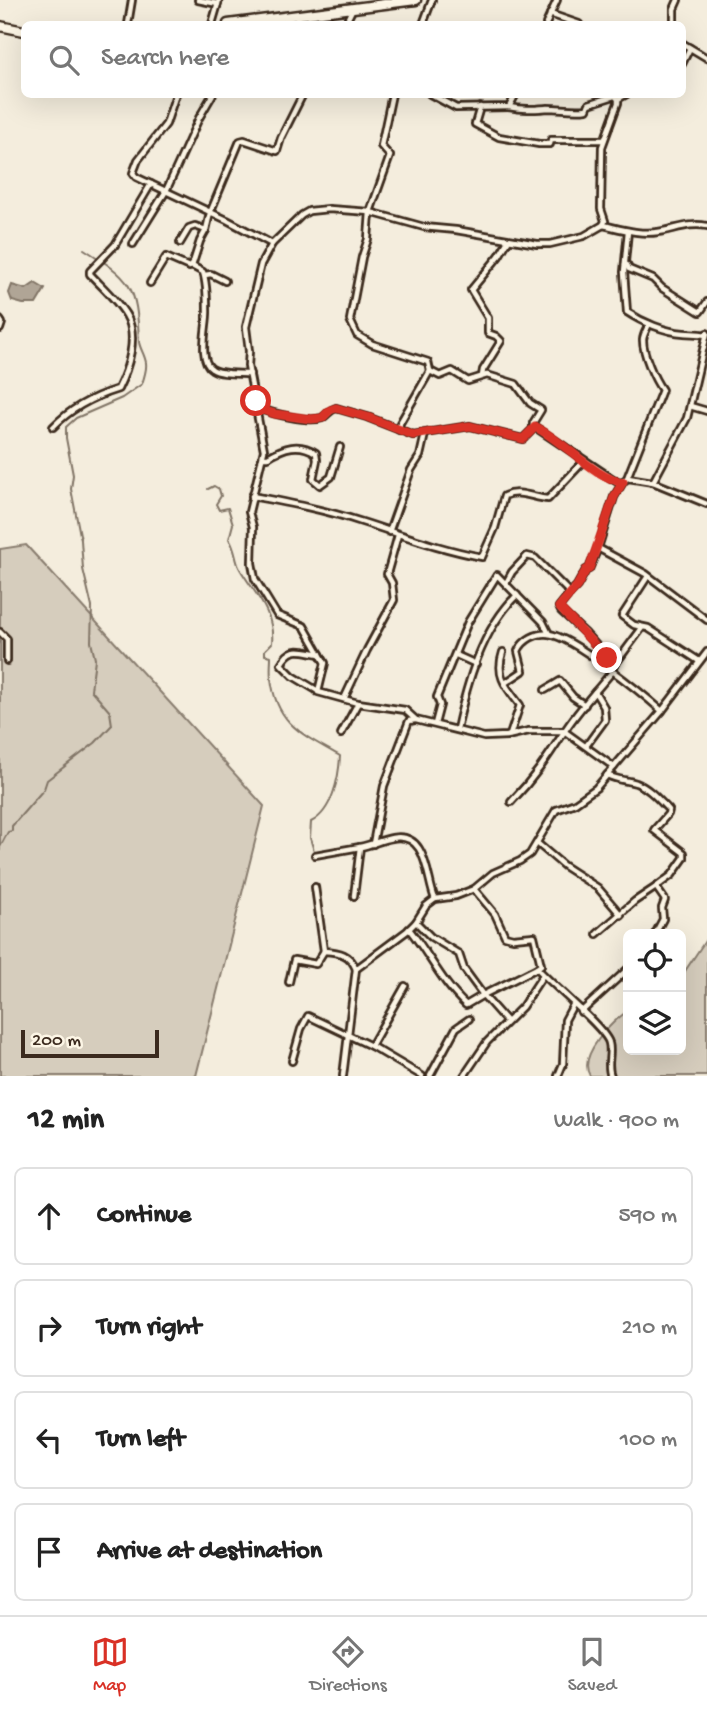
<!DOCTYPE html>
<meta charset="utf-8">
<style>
:root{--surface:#fff;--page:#f6f6f6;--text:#222;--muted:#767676;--line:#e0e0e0;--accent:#d93025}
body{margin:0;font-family:"Gochi Hand",sans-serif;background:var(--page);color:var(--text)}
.controls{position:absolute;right:21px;bottom:21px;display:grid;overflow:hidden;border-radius:10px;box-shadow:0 7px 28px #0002}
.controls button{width:63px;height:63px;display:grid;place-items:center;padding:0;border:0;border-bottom:2px solid var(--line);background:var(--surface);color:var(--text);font:35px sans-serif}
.scale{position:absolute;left:21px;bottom:18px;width:138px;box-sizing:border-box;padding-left:7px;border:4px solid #3b2a1e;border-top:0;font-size:19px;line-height:24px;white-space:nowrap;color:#3b2a1e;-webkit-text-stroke:5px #fcf5e5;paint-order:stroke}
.stop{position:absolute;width:21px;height:21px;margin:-16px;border:5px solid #d93025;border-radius:50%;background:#fff}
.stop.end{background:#d93025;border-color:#fff;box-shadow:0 2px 7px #0008}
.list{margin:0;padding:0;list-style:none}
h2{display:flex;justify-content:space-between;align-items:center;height:91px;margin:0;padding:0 28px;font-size:30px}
h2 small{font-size:23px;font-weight:400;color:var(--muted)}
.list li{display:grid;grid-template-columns:46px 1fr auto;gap:21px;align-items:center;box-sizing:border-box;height:98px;margin:0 14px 14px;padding:0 14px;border:2px solid var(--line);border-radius:10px}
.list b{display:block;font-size:26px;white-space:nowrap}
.list em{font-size:23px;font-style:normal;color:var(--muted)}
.icon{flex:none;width:38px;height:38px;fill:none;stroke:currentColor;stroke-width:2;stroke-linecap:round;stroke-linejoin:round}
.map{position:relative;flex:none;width:707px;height:1076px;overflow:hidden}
.search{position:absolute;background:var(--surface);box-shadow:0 7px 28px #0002;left:21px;right:21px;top:21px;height:77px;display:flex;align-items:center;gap:18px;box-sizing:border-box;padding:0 24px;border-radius:10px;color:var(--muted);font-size:26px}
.sheet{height:539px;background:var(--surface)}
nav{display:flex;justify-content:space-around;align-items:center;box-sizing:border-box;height:98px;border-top:2px solid var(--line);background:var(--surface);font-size:19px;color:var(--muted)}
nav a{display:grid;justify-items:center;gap:4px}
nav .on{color:var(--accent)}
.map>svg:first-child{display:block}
</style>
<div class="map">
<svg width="707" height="1076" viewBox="0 0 707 1076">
<rect width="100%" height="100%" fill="#f4eddd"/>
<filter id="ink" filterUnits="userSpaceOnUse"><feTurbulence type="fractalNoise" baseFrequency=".0143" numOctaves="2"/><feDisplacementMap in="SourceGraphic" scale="14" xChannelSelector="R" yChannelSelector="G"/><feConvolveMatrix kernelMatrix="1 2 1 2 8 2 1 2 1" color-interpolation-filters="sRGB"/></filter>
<g filter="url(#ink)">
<g fill="#d6cdbd" stroke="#887c6e" stroke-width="2">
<polygon points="26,545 264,806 196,1076 0,1076 0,549"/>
<path d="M 707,938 L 707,1076 L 590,1076 C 577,1056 612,1021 628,1011 L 628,1050 L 681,1050 L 681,977 Z"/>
</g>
<polygon fill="#b0a596" stroke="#817466" stroke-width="2" points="35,283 45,289 36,304 23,304 12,301 9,293 12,285 26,289"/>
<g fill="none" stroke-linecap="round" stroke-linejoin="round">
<g stroke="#817466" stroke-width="2">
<path d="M 208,489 L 214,486 L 219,489 L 221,496 L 216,504 L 219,510 L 228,508 L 233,524 L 229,539 C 236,549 235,561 240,569 C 254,593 275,612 272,643 L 265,650 L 265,655 L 271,656 C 271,663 270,670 271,678 C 276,725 304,735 340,756 C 339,778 332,812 311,822 L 310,838 L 314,851"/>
<path d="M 0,847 L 8,832 L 12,831 L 12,826 L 44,789 L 47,780 L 95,743 L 112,725 L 110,712 L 91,690 L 95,659 L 91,642 L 92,607 L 83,569 L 81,540 L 71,489 L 73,475 L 66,438 L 66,427 L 76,418 L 122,398 L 142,384 C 144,378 147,369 146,363 C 145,355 140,349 139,342 C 137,285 131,279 84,249"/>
</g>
<defs>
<g id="minor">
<polyline points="198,0 218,4"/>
<polyline points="550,14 579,24"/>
<polyline points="128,24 132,0"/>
<polyline points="212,24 219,0"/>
<polyline points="345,24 353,8"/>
<polyline points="423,24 432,0"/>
<polyline points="546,24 557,0"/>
<polyline points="674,24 674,9 678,0"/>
<polyline points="682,43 707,58"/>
<polyline points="682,64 690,48"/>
<polyline points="176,94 166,124 138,160 133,173 136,177 227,220 272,244"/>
<polyline points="392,94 381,146 390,156 370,212 368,239 362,257 350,320 357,335 372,344 428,362 430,371"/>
<polyline points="430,94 456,108 509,107 516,94"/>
<polyline points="613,94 618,99 618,103 602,147 601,209 605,221 603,225 584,236 550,244 537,244 456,230 424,227 370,212 329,209 309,211 302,215 272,244 261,264 246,327 249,351 248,366 264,450 249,512 253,527 252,563 255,579 277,615 304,626 325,663 318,692 358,703 405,710 416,720 484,737 507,736 529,731 564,731 614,767"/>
<polyline points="618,99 627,94"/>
<polyline points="480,107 475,124 499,137 539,144 550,144 551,140 604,140"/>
<path d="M 509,107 C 523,110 534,109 548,108 C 561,108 573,111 587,109 L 589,104 L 614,96"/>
<path d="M 603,225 C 621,229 640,235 658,232 C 674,230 690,222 707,226"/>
<path d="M 628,231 L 624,272 L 627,312 C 642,322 665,332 684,333 C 692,334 697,333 706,335"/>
<polyline points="180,243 189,228 195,226 206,230"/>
<polyline points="133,244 166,191 199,118 213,94"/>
<polyline points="627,265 629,269 653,279 662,288 700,312 707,302"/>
<polyline points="205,275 211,274 225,281"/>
<polyline points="150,283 166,257 189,267 192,266"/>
<polyline points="0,320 2,323 0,329"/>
<path d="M 250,374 C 239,373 221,375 212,369 C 197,360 208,324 207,310 C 207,298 207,284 203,272 L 192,266 L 200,241 L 206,230 L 210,213 L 240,141 L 244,140 L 277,151 L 281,138 L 303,94"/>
<polyline points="482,376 483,370 501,341 496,336 488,333 488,318 471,290 499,256 508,241"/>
<polyline points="690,406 707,411"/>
<path d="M 258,408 C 271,413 308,423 322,418 C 328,415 329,410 336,408 L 367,417 L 413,435 L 470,426 L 523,439 L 535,427 L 616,481 L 622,482 L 628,478 L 653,482 L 687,418 L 707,333"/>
<path d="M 53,427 C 71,408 92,397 118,389 C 128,369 139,336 126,315 C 117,300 102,287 90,274 L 90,271 L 115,245 L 151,184"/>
<polyline points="399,430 400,423 430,371 440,376 452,371 468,381 487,375 516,384 530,403 541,410 533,423 533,427"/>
<path d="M 264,457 L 268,457 C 284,447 299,442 316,453 L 317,460 L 313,479 L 320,485 L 331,477 L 340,447"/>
<path d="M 627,478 L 662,390 C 654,379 643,354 643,340 C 643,335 647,329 649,324"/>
<polyline points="623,482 614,497 598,548 646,574 707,620"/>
<polyline points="653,482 707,504"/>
<path d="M 252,496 C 289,503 326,510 362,522 C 403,535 439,549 482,557 L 495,528 L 504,496 C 519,489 533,498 548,499 L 584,461"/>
<polyline points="389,532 411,470 420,456 425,434"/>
<polyline points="648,576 622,616 634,625 648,628 699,661"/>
<polyline points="506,583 512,572 527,556 535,558 570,593 559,607 561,611 586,634 614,665"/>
<polyline points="570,593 577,586 586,570 589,569 598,548"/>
<polyline points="0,632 7,639 7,661"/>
<path d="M 503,652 C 495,676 506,687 520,705 L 510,735"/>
<polyline points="456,655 476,664"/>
<polyline points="613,667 642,628"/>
<path d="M 505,683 L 523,671 L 518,651 C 523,640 537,632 549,634 C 573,637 643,694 662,711"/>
<polyline points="545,690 560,681 573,697 585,705"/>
<path d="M 318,691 L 293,676 L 281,664 C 292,645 300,651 320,654"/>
<polyline points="344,699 367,650 394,600 392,583 387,574 398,535"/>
<polyline points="435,724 440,705 437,697 468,622 497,575 543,622 549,634"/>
<path d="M 457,729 C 467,683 482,629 517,595"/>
<polyline points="341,734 358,703"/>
<polyline points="586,746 605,720 604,707 595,692"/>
<path d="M 607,775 C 617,780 626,780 636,783 C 649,788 659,800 669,810 L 668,814 L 654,830 L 684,853 L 684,858 L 672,875 L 656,887 L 665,900 L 662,908 L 663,919 L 655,934"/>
<path d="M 511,802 C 534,778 546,760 564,732 C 577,711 596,691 612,672"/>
<polyline points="537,843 564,866 598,888 621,915"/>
<polyline points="373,844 384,786 409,721 415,720"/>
<polyline points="315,855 360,847"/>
<path d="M 315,887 L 324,951 C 340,952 350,954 356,969"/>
<polyline points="474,889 495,914 505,936 513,938 534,936 541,965 537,968"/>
<path d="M 354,896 L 360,847 C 371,845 381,840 392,838 C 428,831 426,878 435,899"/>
<path d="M 416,922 L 431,937 L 459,954 L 464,969 L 483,995 L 537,968 C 551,984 606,1029 609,1043 C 612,1054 606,1065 611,1076"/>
<path d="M 409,929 C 429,954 442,983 466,1005 L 483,995 L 506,1021"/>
<polyline points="597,934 635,901 656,887"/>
<polyline points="289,982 294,960 316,964 324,951"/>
<polyline points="581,1012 628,969"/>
<polyline points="371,1046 405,986"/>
<polyline points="292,1061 301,1029 308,1016 371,1046 422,1076"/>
<polyline points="343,1076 356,969 407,931 416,922 426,906 435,899 456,896 474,889 493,873 520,861 530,854 556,810 575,803 596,788 662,711 707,652"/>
<polyline points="430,1076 456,1028 469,1019"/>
<polyline points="464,1076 487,1042 522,1007 543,975"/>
<polyline points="558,1076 563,1064 565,1020 573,1005"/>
</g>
<g id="trunk">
<polyline points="228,24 416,0"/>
<polyline points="0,26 24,31"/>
</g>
</defs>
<use href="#minor" stroke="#3b2a1e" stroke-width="10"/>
<use href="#trunk" stroke="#3b2a1e" stroke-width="13"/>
<use href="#minor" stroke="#fcf5e5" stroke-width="4.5"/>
<use href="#trunk" stroke="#fcf5e5" stroke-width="8"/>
</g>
</g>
<g fill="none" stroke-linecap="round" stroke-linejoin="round" filter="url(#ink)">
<path stroke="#d93025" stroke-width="9" d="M 256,401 L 257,408 L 275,414 L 311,419 L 322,418 L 330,410 L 336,408 L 367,417 L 413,435 L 470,426 L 523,439 L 535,427 C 561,438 596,480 623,482 L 614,497 L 589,569 L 586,570 L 577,586 L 559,607 L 607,658"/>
</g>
</svg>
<div class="controls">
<button><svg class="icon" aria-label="locate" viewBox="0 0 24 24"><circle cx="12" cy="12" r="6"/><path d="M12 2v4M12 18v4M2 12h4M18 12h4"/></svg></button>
<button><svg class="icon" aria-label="layers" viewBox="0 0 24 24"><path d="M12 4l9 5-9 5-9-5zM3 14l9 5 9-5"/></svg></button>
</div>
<div class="scale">200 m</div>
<div class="stop" style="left:256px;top:401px"></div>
<div class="stop end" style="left:607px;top:658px"></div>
<div class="search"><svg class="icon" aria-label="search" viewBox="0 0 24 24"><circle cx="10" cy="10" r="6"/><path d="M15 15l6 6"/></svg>Search here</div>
</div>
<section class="sheet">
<h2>12 min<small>Walk · 900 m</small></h2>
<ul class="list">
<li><svg class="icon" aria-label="ahead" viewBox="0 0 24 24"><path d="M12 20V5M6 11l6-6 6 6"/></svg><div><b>Continue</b></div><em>590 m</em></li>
<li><svg class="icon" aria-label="right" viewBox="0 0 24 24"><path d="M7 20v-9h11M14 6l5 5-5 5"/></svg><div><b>Turn right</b></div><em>210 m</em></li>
<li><svg class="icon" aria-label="left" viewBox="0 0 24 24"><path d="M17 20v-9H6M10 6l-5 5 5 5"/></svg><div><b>Turn left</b></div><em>100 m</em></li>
<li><svg class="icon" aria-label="arrive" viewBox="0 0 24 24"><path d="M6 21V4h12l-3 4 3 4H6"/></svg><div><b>Arrive at destination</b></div></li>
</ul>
</section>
<nav>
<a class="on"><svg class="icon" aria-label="map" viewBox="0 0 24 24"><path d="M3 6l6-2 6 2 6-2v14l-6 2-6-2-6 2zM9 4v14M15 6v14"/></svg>Map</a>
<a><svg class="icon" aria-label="directions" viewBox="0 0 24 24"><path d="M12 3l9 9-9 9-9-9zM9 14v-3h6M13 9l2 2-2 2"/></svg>Directions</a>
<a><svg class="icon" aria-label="saved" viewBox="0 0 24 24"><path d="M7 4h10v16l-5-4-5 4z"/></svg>Saved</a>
</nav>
